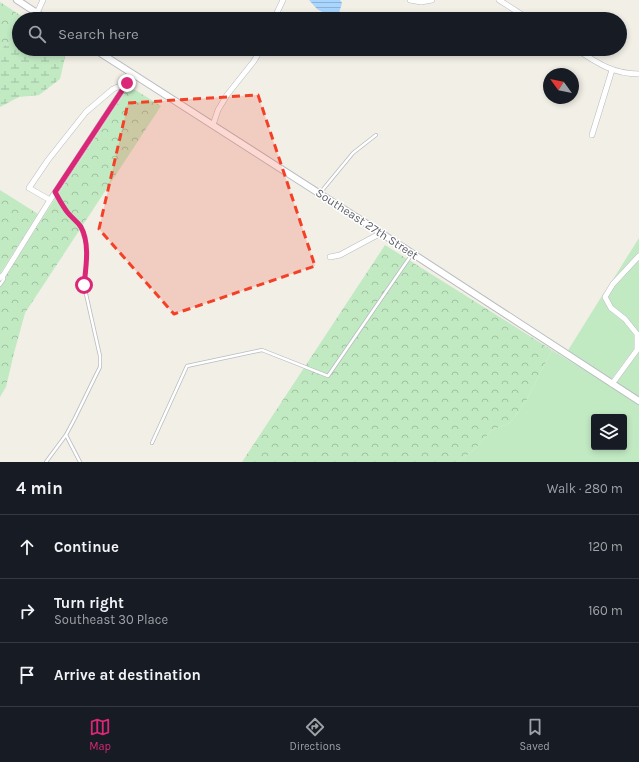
<!DOCTYPE html>
<meta charset="utf-8">
<style>
:root{--surface:#171b24;--page:#242831;--text:#f1f3f6;--muted:#9ea1a6;--line:#363941;--accent:#db2777}
body{margin:0;font-family:Karla,sans-serif;background:var(--page);color:var(--text)}
.controls{position:absolute;right:12px;bottom:12px;display:grid;overflow:hidden;border-radius:4px;box-shadow:0 2px 6px #0003}
.controls button{width:36px;height:36px;display:grid;place-items:center;padding:0;border:0;border-bottom:1px solid var(--line);background:var(--surface);color:var(--text);font:20px sans-serif}
.compass{position:absolute;left:543px;top:68px;width:36px;height:36px;border-radius:50%;background:var(--surface);box-shadow:0 2px 6px #0003;rotate:303deg}
.stop{position:absolute;width:12px;height:12px;margin:-9px;border:3px solid #db2777;border-radius:50%;background:#fff}
.stop.end{background:#db2777;border-color:#fff;box-shadow:0 1px 4px #0008}
.list{margin:0;padding:0;list-style:none}
h2{display:flex;justify-content:space-between;align-items:center;height:52px;margin:0;padding:0 16px;font-size:17px}
h2 small{font-size:13px;font-weight:400;color:var(--muted)}
.list li{display:grid;grid-template-columns:26px 1fr auto;gap:12px;align-items:center;box-sizing:border-box;height:64px;padding:0 16px;border-top:1px solid var(--line)}
.list b{display:block;font-size:15px;white-space:nowrap}
.list p{margin:0;font-size:13px;white-space:nowrap;color:var(--muted)}
.list em{font-size:13px;font-style:normal;color:var(--muted)}
.icon{flex:none;width:22px;height:22px;fill:none;stroke:currentColor;stroke-width:2;stroke-linecap:round;stroke-linejoin:round}
.map{position:relative;flex:none;width:639px;height:462px;overflow:hidden}
.search{position:absolute;background:var(--surface);box-shadow:0 2px 6px #0003;left:12px;right:12px;top:12px;height:44px;display:flex;align-items:center;gap:10px;box-sizing:border-box;padding:0 14px;border-radius:22px;color:var(--muted);font-size:15px}
.sheet{height:244px;background:var(--surface)}
nav{display:flex;justify-content:space-around;align-items:center;box-sizing:border-box;height:56px;border-top:1px solid var(--line);background:var(--surface);font-size:11px;color:var(--muted)}
nav a{display:grid;justify-items:center;gap:2px}
nav .on{color:var(--accent)}
.map>svg:first-child{display:block}
</style>
<div class="map">
<svg width="639" height="462" viewBox="0 0 639 462">
<defs>
<pattern id="forest-crowns" width="20" height="18" patternUnits="userSpaceOnUse"><rect width="20" height="18" fill="#c1eac3"/><path d="M2 6a3 3 0 1 1 6 0M12 15a3 3 0 1 1 6 0" fill="none" stroke="#a0c1a2"/></pattern>
<pattern id="wetland-marsh" width="20" height="14" patternUnits="userSpaceOnUse"><rect width="20" height="14" fill="#c1eac3"/><path d="M1 5h8M5 5V1M11 12h8M15 12V8" fill="none" stroke="#a0c1a2"/></pattern>
<pattern id="water-rules" width="6" height="5" patternUnits="userSpaceOnUse"><rect width="6" height="5" fill="#a8d6ff"/><path d="M0 2.5h6" fill="none" stroke="#8cb1d2"/></pattern>
</defs>
<rect width="100%" height="100%" fill="#f1efe6"/>
<g fill="#c1eac3" fill-rule="evenodd">
<polygon points="639,238 639,252 612,281"/>
<polygon points="639,260 639,333 613,307 608,297 615,285"/>
<polygon points="605,291 602,298 609,310 623,321 634,335 634,349 611,380 567,352"/>
<path d="M 552,350 L 639,404 L 639,462 L 457,462 L 473,451 L 492,430 L 510,423 L 526,401 ZM 594,417 L 624,417 L 624,447 L 594,447 Z"/>
<polygon points="639,351 639,398 616,383"/>
</g>
<g fill="url(#forest-crowns)">
<polygon points="0,2 26,19 19,19 19,42 8,43 0,50"/>
<polygon points="129,86 161,106 25,313 14,353 6,387 0,397 0,281 6,276 43,217"/>
<polygon points="0,190 38,214 0,274"/>
<polygon points="385,245 552,350 526,401 510,423 492,430 473,451 457,462 242,462"/>
</g>
<polygon fill="url(#wetland-marsh)" points="19,42 19,49 69,49 65,57 60,79 39,95 19,97 0,107 0,50 8,43"/>
<polygon fill="url(#water-rules)" points="309,0 340,0 342,3 339,13 333,18 317,9"/>
<g fill="none" stroke-linecap="round" stroke-linejoin="round">
<defs>
<g id="service">
<polyline points="320,193 353,153 376,135"/>
<polyline points="0,285 4,279 4,275"/>
<polyline points="66,435 80,462"/>
<polyline points="152,443 187,366 262,350 328,376 412,254"/>
<polyline points="46,462 66,435 75,418 96,375 100,367 100,356 84,285 86,268 86,243 80,225 68,213 55,192"/>
</g>
<g id="minor">
<polyline points="410,0 421,2 432,0"/>
<polyline points="499,0 529,19"/>
<polyline points="37,13 43,0"/>
<polyline points="274,19 283,0"/>
<path d="M 576,49 C 597,63 613,74 639,74"/>
<polyline points="213,125 218,110 227,95 254,61 261,49"/>
<polyline points="592,135 612,70"/>
<polyline points="50,200 29,188 48,160 86,112 113,89 127,83 133,74"/>
<polyline points="330,257 340,255 381,233"/>
<polyline points="0,278 4,274 50,200 127,83"/>
<polyline points="612,384 637,350 637,334 625,319 611,308 605,297 613,284 639,256"/>
</g>
<g id="tertiary">
<polyline points="17,0 46,19"/>
<polyline points="94,49 381,233 639,401"/>
</g>
</defs>
<use href="#service" stroke="#b8bbc0" stroke-width="4"/>
<use href="#minor" stroke="#b8bbc0" stroke-width="6"/>
<use href="#tertiary" stroke="#b8bbc0" stroke-width="8"/>
<use href="#service" stroke="#fff" stroke-width="2.5"/>
<use href="#minor" stroke="#fff" stroke-width="5"/>
<use href="#tertiary" stroke="#fff" stroke-width="6"/>
</g>
<g fill="none" stroke-linecap="round" stroke-linejoin="round">
<path stroke="#db2777" stroke-width="5" d="M 84,285 C 86,267 90,243 81,227 C 77,221 72,218 68,213 C 63,207 59,199 55,192 L 127,83"/>
</g>
<path fill="#f54028" fill-opacity="0.2" stroke="#f54028" stroke-width="3" stroke-dasharray="8 5" stroke-linejoin="round" d="M 258,95 L 315,266 L 174,314 L 99,229 L 128,103 Z"/>
<g text-anchor="middle" stroke-width="3" stroke-linejoin="round" paint-order="stroke">
<g font-size="12" fill="#5d6167" stroke="#fff">
<text transform="translate(367 224) rotate(33)" y="4">Southeast 27th Street</text>
</g>
</g>
</svg>
<div class="controls">
<button><svg class="icon" aria-label="layers" viewBox="0 0 24 24"><path d="M12 4l9 5-9 5-9-5zM3 14l9 5 9-5"/></svg></button>
</div>
<svg class="compass" viewBox="-18 -18 36 36"><path d="M0-13l5 13h-10z" fill="#e53935"/><path d="M0 13l5-13h-10z" fill="#9ea1a6"/></svg>
<div class="stop" style="left:84px;top:285px"></div>
<div class="stop end" style="left:127px;top:83px"></div>
<div class="search"><svg class="icon" aria-label="search" viewBox="0 0 24 24"><circle cx="10" cy="10" r="6"/><path d="M15 15l6 6"/></svg>Search here</div>
</div>
<section class="sheet">
<h2>4 min<small>Walk · 280 m</small></h2>
<ul class="list">
<li><svg class="icon" aria-label="ahead" viewBox="0 0 24 24"><path d="M12 20V5M6 11l6-6 6 6"/></svg><div><b>Continue</b></div><em>120 m</em></li>
<li><svg class="icon" aria-label="right" viewBox="0 0 24 24"><path d="M7 20v-9h11M14 6l5 5-5 5"/></svg><div><b>Turn right</b><p>Southeast 30 Place</p></div><em>160 m</em></li>
<li><svg class="icon" aria-label="arrive" viewBox="0 0 24 24"><path d="M6 21V4h12l-3 4 3 4H6"/></svg><div><b>Arrive at destination</b></div></li>
</ul>
</section>
<nav>
<a class="on"><svg class="icon" aria-label="map" viewBox="0 0 24 24"><path d="M3 6l6-2 6 2 6-2v14l-6 2-6-2-6 2zM9 4v14M15 6v14"/></svg>Map</a>
<a><svg class="icon" aria-label="directions" viewBox="0 0 24 24"><path d="M12 3l9 9-9 9-9-9zM9 14v-3h6M13 9l2 2-2 2"/></svg>Directions</a>
<a><svg class="icon" aria-label="saved" viewBox="0 0 24 24"><path d="M7 4h10v16l-5-4-5 4z"/></svg>Saved</a>
</nav>
